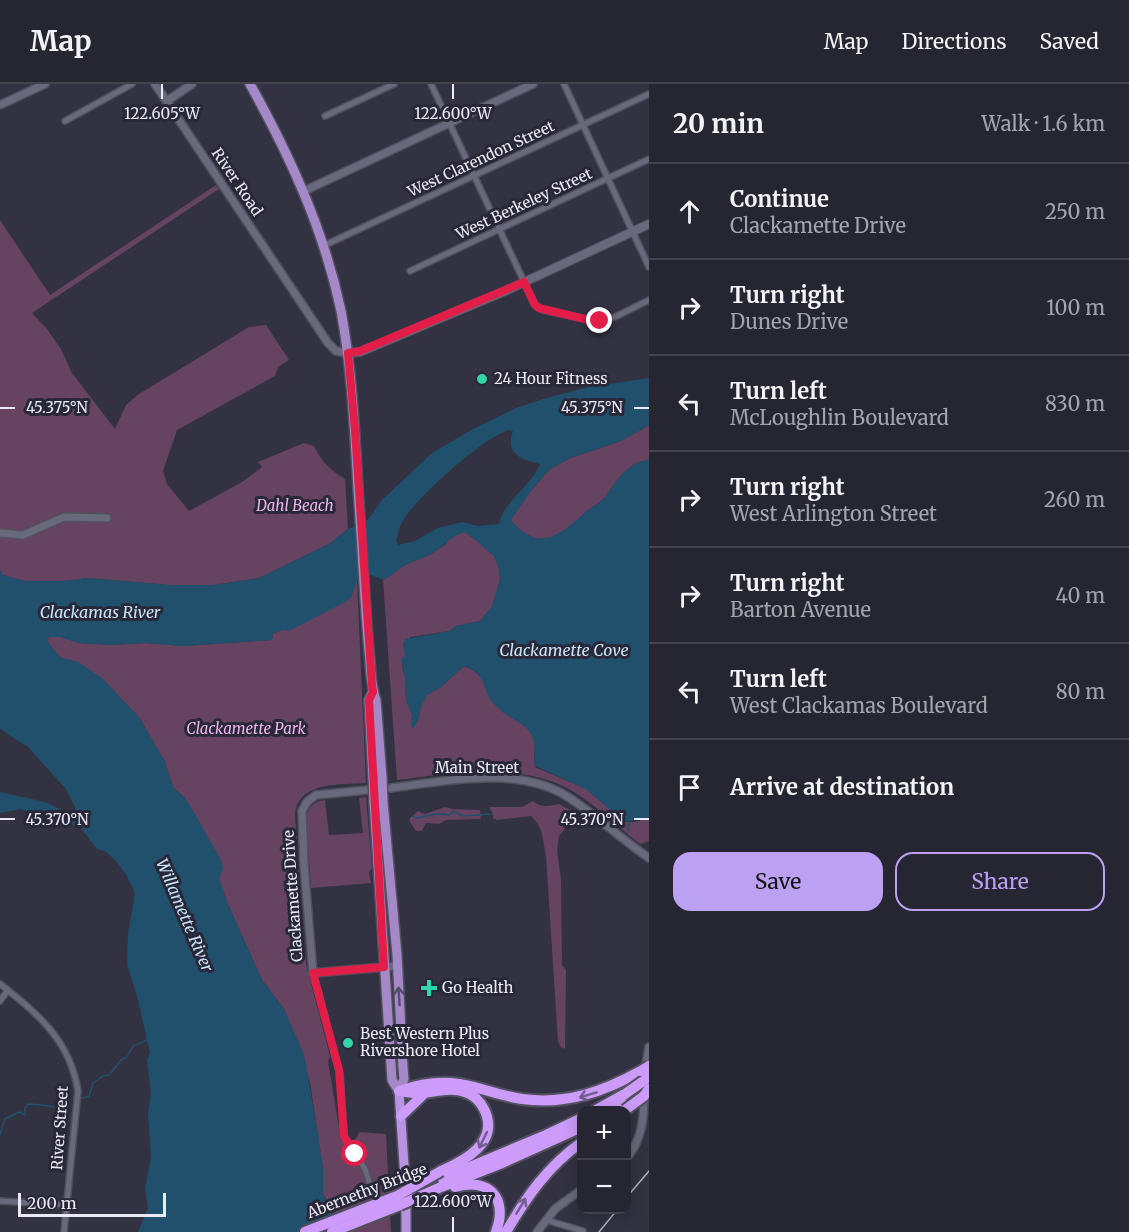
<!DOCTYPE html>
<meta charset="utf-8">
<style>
:root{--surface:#262632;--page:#2e2e3a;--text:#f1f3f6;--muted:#a4a5ac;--line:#42434d;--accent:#bca0f2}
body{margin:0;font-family:Merriweather,serif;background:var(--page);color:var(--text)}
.controls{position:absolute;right:18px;bottom:18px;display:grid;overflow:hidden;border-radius:12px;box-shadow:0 3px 15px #0003}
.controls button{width:54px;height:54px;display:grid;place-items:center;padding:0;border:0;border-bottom:2px solid var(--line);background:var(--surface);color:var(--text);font:30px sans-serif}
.scale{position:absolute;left:18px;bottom:15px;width:148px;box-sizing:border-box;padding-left:6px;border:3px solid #eaeaf6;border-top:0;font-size:16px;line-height:21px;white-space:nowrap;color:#eaeaf6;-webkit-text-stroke:4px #282839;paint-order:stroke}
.stop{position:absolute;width:18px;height:18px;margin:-14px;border:4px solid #e11d48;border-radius:50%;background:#fff}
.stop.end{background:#e11d48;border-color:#fff;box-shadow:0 2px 6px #0008}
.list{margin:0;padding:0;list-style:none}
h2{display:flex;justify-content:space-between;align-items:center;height:78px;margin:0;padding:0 24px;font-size:26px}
h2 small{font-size:20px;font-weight:400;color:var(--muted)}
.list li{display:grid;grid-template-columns:39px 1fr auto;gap:18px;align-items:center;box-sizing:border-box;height:96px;padding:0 24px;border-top:2px solid var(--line)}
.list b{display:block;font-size:22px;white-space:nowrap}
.list p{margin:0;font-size:20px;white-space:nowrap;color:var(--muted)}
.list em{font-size:20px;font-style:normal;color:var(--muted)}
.actions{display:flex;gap:12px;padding:18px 24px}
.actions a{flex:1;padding:14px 0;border:2px solid var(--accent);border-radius:18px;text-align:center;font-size:21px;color:var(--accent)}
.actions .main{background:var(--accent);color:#111}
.icon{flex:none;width:33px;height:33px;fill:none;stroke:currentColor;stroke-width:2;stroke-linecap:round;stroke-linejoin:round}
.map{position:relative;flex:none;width:649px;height:1148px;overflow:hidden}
header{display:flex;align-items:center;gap:36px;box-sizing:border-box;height:84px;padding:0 30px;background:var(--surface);border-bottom:2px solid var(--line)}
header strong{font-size:28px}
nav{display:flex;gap:33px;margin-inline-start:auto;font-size:21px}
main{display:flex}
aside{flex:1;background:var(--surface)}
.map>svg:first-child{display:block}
</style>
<header>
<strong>Map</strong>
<nav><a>Map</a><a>Directions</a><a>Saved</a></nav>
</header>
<main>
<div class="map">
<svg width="649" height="1148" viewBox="0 0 649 1148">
<rect width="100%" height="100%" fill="#323243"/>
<g fill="#654361">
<path d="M 216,101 L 219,105 L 32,229 L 47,245 L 61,265 L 72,289 L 115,345 L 126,321 L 139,310 L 249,243 L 266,241 L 289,276 L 278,283 L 275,292 L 177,346 L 163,387 L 167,400 L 189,427 L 242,398 L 262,383 L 258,378 L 304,359 L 314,362 C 321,377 330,386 345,395 L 348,445 L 329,460 L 259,494 L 214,501 L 169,501 L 88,494 L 65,497 L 24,497 L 3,491 L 0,486 L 0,136 L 50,211 Z"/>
<path d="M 649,341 L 649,376 C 628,377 616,398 605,413 C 601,419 592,422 587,427 C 560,452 540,470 510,436 L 530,408 L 549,386 L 570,374 L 621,357 Z"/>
<path d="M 464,448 L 476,456 L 495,473 L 499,485 L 500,495 L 492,523 L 480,537 L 456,542 L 450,547 L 410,553 L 402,582 L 405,592 L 406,616 L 412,630 L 413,644 L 419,634 L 420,623 L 427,611 L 441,603 L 464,582 C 484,588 488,609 499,624 C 507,634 525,638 532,650 C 537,661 533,671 535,683 L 586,705 L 625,738 L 636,738 L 649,733 L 649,757 L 640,760 C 618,743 598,723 574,708 C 522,677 454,689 397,696 L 383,496 L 405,481 L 429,471 L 446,460 L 452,452 Z"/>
<path d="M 357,496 L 366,699 C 339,701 297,697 295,732 L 306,880 L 330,972 L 328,977 L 341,1056 C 350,1058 357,1058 359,1048 L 386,1050 L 391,1148 L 328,1148 L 327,1117 L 323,1109 L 323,1085 L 310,998 L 284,925 L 262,896 L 227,818 L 219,794 L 222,784 L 185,714 L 173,703 L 164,676 L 139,633 L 78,578 L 61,574 L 46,557 L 49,553 L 61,553 L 79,559 L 108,561 L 145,559 L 184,562 L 271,556 L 273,550 L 351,513 Z"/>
<path d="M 366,713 L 372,784 L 369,788 L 371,799 L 311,804 L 306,735 C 307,724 314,717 325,716 L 329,751 L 363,749 L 359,714 Z"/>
<path d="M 533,717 C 540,724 550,722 559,720 L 572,727 L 571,737 L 559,752 L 557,766 L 561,796 L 562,881 L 566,886 L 565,965 L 561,963 L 558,957 L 546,772 C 543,757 543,742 531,732 L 497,736 L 493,734 L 493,730 L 489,723 L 522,723 Z"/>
<polygon points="445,723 453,725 480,726 481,735 446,736 439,740 426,739 422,747 416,747 410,738 410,734 418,727 425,730"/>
</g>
<path fill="#21506d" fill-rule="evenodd" d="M 649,294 L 649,341 L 621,357 L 570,374 L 549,386 L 530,408 L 511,436 C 539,470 560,451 587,427 C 592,422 601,419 605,413 C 616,398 628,377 649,376 L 649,733 L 646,734 L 625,738 L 586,705 L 535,682 C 533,671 537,660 531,650 C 523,637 505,632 495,621 C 481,607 487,588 464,582 L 441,603 L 427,611 L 421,623 L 419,634 L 413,645 L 411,641 L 412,630 L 406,616 L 405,592 L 401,575 L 405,572 L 403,560 L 405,555 L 449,547 L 456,542 L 480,537 L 492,523 L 500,495 L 499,485 L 495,473 L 476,456 L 464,448 C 449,453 443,464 429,471 C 422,475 414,476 407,480 C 398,485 392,492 383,496 L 369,490 L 357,496 L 351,513 L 347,517 L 289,547 L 282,546 L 273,550 L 273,554 L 271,556 L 184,562 L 145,559 L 108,561 L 79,559 L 61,553 L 49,553 L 47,557 L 61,574 L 78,578 L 102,594 L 139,633 L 164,676 L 173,703 L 185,714 L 192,725 L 221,776 L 223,784 L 219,794 L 227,818 L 262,896 L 284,925 L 304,970 L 317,1044 L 323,1085 L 323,1109 L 331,1128 L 328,1148 L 138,1148 L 148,1124 L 145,1104 L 151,1073 L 148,1030 L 151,1008 L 147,977 L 150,969 L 137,912 L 127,880 L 128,849 L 135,810 L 127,792 L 116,777 L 105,767 L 97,765 L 81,744 L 21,725 L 0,729 L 0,708 L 45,718 L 70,730 L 76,725 L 66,705 L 28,663 L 0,645 L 0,486 L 3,491 L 24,497 L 65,497 L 88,494 L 169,501 L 214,501 L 259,494 L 329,460 L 348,445 L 366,438 L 382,416 L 432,369 L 473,345 L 516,324 L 543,315 L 589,303 ZM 509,346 L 513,347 C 505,371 521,375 540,380 C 531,403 504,416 499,440 L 478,442 L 462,438 L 438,444 L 415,457 L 398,461 L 396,456 C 398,451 399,444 402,438 C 416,414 482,354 509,346 Z"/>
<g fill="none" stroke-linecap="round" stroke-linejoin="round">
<g stroke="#21506d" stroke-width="1.5">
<polyline points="413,732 416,734 436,730 450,731 453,727 463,732 491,730"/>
<polyline points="628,747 629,738"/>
<polyline points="82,1014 89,1012 93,999 103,992 109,991 121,976 127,973 133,962 147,956"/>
<path d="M 0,1050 L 5,1035 L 19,1028 L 25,1031 L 25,1024 L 28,1020 C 32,1020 55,1022 58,1024 L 70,1018"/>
</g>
<defs>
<g id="minor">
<polyline points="431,0 535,221 543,226 596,237 615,233 649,216"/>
<polyline points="564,0 649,183"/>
<polyline points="325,32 394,0"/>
<polyline points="65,37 132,0"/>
<polyline points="323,162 649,10"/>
<polyline points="410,187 649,75"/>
<polyline points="313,889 340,990 344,1052 365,1085 373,1109"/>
<path d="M 0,900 C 38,930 70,956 78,1007 L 64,1148"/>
<polyline points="0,917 8,906"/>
<polyline points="0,1117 66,1121"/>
<polyline points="546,1136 583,1147"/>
</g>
<g id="tertiary">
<polyline points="155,0 328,259 336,267 348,269"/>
<polyline points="167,17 192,0"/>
<polyline points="0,21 45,0"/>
<polyline points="304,107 533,0"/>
<polyline points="0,449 23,451 64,433 107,434"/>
<path d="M 391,704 C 445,697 519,681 568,713 C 596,731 621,755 649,774"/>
<polyline points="367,706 316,711 307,718 302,727 304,781 313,889 397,882"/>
<polyline points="645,987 649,963"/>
<path d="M 626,1075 C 642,1056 644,1035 644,1010"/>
<polyline points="537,1148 555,1125 582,1105"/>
</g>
<polyline id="secondary" points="348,269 360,268 503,208 649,140"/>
<g id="primary">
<path d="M 250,0 C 290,72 324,146 341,227 C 354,296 355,366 360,435 C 363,479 365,523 369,567 C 371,583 370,601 376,616 L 382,693"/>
<polyline points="373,608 369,616 373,694"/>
<polyline points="374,718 392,996 399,1007"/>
<polyline points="383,718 397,871 403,984 404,995 399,1007"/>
</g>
<polyline id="trunk" points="399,1007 406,1110 406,1148"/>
<g id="motorway">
<path d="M 399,1007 C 417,1001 440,997 459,1000 C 480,1003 500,1012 522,1015 C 566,1021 603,1008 641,987"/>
<path d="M 400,1007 C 404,1008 409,1009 414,1009 C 430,1010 449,1002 465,1008 C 474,1011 481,1018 485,1027 C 499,1059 464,1077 441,1087"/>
<polyline points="596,1026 625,1010"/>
<polyline points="613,1026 624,1020"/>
<polyline points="401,1032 426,1008"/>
<polyline points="441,1095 546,1051 582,1034"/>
<polyline points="441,1103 502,1079 582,1043"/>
<path d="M 455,1103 C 490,1093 508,1115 496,1148"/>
<polyline points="305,1148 397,1112"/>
<polyline points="332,1148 400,1121"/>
<path d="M 506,1148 C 527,1112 548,1082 582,1058"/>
</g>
</defs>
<use href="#minor" stroke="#50505f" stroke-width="8"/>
<use href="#tertiary" stroke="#50505f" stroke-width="10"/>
<use href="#secondary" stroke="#50505f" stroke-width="10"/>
<use href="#primary" stroke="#50505f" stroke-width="12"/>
<use href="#trunk" stroke="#50505f" stroke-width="12"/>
<use href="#motorway" stroke="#50505f" stroke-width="14"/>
<use href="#minor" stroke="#68697c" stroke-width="5"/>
<use href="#tertiary" stroke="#68697c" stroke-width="7"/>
<use href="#secondary" stroke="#68697c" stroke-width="8"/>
<use href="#primary" stroke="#a588c8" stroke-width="9"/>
<use href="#trunk" stroke="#b992e1" stroke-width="9"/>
<use href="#motorway" stroke="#cd9cfa" stroke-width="10"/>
<g stroke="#b1b1be" stroke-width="1.5">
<polyline points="626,1114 649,1087"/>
<polyline points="599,1148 617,1126"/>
</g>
<defs>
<g id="primary-bridge">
<polyline points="382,693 383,718"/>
<polyline points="373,694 374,718"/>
</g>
<g id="motorway-bridge">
<polyline points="641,987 649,982"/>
<polyline points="625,1010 649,993"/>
<polyline points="625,1026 644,1012 649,1005"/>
<polyline points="397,1112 441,1087"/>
<polyline points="400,1121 441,1103"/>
</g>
</defs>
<use href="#primary-bridge" stroke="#50505f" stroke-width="12" stroke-linecap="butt"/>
<use href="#motorway-bridge" stroke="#50505f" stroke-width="14" stroke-linecap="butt"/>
<use href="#primary-bridge" stroke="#a588c8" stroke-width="9"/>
<use href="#motorway-bridge" stroke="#cd9cfa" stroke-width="10"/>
</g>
<defs><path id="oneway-shaft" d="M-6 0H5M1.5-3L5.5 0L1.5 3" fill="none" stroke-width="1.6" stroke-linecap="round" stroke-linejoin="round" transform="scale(1.5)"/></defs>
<use stroke="#544a6b" href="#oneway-shaft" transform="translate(399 912) rotate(-94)"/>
<g stroke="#725c90">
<use href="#oneway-shaft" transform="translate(588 1011) rotate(163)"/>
<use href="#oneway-shaft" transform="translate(483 1056) rotate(116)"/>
<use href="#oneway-shaft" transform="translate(521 1122) rotate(-59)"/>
</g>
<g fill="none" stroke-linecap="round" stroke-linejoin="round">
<polyline stroke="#e11d48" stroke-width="8" points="355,1070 344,1052 339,986 313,889 384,883 369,616 373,608 372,601 355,346 348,269 360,267 524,198 535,221 539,224 589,236 600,237"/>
</g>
<path fill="none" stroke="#eaeaf6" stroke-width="2" d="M 162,0 L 162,15M 453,0 L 453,15M 0,324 L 15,324M 634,324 L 649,324M 0,735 L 15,735M 634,735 L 649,735M 453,1133 L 453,1148"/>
<g fill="#32d4a9" stroke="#282839" stroke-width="2">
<circle cx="482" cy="295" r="6"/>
<path d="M426 895h6v6h6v6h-6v6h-6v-6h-6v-6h6z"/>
<circle cx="348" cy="959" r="6"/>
</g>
<g text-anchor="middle" stroke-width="6" stroke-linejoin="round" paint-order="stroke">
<g font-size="15" fill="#eaeaf6" stroke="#282839">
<text transform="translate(481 75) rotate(-25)" y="5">West Clarendon Street</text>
<text transform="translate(237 98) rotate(56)" y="5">River Road</text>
<text transform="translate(524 120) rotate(-25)" y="5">West Berkeley Street</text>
<text x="477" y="689">Main Street</text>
<text transform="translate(293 812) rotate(-94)" y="5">Clackamette Drive</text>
<text transform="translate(60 1044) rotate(-86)" y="5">River Street</text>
<text transform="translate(367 1107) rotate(-21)" y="5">Abernethy Bridge</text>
</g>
<g font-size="15" fill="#eaeaf6" stroke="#282839" text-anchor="start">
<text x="494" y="300">24 Hour Fitness</text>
<text x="442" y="909">Go Health</text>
<text x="360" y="955">Best Western Plus<tspan x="360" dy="17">Rivershore Hotel</tspan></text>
</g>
<g font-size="15" font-style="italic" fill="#f1b3ea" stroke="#282839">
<text x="295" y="427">Dahl Beach</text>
<text x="246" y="650">Clackamette Park</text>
</g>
<g font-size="16" font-style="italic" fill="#c9e5f9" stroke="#282839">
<text x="100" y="534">Clackamas River</text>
<text x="564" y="572">Clackamette Cove</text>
<text transform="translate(185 831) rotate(67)" y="6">Willamette River</text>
</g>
</g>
<g font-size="15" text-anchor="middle" fill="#eaeaf6" stroke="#282839" stroke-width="6" stroke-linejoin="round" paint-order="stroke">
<text x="162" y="35">122.605°W</text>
<text x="453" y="35">122.600°W</text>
<text x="57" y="329">45.375°N</text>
<text x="592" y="329">45.375°N</text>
<text x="57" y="741">45.370°N</text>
<text x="592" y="741">45.370°N</text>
<text x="453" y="1123">122.600°W</text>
</g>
</svg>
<div class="controls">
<button>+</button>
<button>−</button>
</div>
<div class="scale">200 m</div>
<div class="stop" style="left:355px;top:1070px"></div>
<div class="stop end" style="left:600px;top:237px"></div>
</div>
<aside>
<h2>20 min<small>Walk · 1.6 km</small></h2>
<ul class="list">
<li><svg class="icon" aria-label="ahead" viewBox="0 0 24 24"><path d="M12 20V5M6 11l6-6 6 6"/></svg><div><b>Continue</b><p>Clackamette Drive</p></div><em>250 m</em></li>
<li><svg class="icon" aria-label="right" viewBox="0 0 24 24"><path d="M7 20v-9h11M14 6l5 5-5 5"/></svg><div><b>Turn right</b><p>Dunes Drive</p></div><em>100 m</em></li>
<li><svg class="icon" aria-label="left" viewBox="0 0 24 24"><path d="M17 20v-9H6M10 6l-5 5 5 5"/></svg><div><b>Turn left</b><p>McLoughlin Boulevard</p></div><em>830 m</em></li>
<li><svg class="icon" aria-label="right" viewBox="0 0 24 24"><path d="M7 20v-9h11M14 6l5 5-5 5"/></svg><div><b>Turn right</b><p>West Arlington Street</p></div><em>260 m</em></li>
<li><svg class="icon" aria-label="right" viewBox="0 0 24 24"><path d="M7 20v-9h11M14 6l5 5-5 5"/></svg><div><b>Turn right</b><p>Barton Avenue</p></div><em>40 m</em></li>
<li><svg class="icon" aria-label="left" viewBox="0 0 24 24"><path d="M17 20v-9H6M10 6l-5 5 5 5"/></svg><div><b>Turn left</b><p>West Clackamas Boulevard</p></div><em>80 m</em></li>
<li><svg class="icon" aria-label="arrive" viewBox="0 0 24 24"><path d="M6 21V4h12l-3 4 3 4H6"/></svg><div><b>Arrive at destination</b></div></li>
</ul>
<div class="actions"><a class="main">Save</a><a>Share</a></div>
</aside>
</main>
